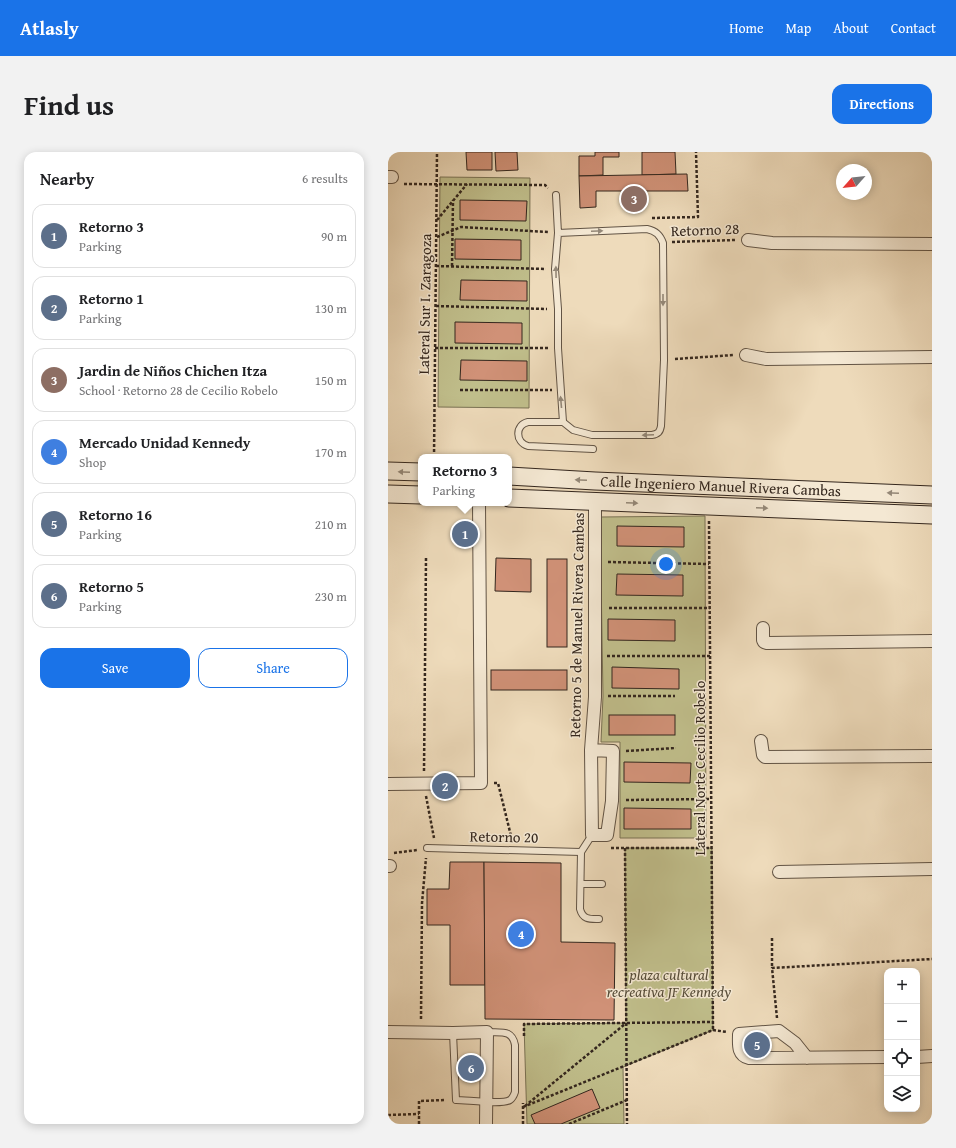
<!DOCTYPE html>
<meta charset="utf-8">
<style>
:root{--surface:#fff;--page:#f2f2f2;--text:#202124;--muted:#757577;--line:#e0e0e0;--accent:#1a73e8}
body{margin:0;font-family:"Gentium Book Plus",serif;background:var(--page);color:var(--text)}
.controls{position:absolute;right:12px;bottom:12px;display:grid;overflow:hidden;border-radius:8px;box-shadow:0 2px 10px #0003}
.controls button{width:36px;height:36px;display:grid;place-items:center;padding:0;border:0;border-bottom:1px solid var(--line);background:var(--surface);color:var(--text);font:20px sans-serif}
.compass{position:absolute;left:448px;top:12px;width:36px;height:36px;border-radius:50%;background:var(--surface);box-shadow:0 2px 10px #0003;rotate:243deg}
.you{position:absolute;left:278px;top:412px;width:14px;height:14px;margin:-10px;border:3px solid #fff;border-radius:50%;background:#1a73e8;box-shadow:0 0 0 6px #1a73e833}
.badge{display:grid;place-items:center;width:26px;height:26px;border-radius:50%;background:var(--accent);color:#fff;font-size:13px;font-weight:700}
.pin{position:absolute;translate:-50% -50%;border:2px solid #fff;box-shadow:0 1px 4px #0006}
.popup{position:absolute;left:30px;top:302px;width:94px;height:52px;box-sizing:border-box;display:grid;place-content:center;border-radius:8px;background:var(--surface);filter:drop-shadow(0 1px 3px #0005);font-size:13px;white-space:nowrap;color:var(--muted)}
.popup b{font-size:15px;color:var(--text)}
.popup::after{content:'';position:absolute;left:50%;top:100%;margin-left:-8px;border:8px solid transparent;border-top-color:var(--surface)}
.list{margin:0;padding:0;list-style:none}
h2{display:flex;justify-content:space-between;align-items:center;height:52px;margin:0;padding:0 16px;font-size:17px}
h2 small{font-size:13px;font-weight:400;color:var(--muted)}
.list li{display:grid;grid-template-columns:26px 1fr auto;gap:12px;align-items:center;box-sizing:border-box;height:64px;margin:0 8px 8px;padding:0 8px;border:1px solid var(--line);border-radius:12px}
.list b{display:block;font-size:15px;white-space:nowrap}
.list p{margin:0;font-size:13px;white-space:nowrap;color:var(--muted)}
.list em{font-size:13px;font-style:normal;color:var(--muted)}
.actions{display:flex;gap:8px;padding:12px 16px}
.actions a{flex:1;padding:9px 0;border:1px solid var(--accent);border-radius:12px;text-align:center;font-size:14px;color:var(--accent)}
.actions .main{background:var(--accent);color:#fff}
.icon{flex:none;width:22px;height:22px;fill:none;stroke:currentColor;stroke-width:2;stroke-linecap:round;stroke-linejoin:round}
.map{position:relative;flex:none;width:544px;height:972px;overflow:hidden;border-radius:12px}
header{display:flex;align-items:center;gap:24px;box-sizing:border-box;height:56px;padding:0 20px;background:var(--accent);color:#fff}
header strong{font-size:19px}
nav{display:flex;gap:22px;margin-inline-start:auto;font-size:14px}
.intro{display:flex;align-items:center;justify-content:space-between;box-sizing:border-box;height:96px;padding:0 24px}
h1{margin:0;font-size:28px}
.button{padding:10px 18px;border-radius:12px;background:var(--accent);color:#fff;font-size:14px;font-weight:700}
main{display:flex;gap:24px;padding:0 24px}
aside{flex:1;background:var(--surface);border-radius:12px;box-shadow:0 2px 10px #0003}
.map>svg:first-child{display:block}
</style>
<header>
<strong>Atlasly</strong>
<nav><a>Home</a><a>Map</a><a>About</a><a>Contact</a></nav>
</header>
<div class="intro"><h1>Find us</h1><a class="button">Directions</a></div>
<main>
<aside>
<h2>Nearby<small>6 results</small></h2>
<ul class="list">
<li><span class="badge" style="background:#5c6f8a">1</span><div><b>Retorno 3</b><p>Parking</p></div><em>90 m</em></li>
<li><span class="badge" style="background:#5c6f8a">2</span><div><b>Retorno 1</b><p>Parking</p></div><em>130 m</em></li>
<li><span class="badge" style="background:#8d6e63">3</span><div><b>Jardin de Niños Chichen Itza</b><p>School · Retorno 28 de Cecilio Robelo</p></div><em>150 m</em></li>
<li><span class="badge" style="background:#3f7fe0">4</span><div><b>Mercado Unidad Kennedy</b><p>Shop</p></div><em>170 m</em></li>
<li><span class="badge" style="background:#5c6f8a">5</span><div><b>Retorno 16</b><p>Parking</p></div><em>210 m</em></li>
<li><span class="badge" style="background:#5c6f8a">6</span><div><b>Retorno 5</b><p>Parking</p></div><em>230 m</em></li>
</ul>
<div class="actions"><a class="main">Save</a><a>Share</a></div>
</aside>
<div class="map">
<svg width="544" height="972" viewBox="0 0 544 972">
<rect width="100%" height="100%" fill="#eedbbb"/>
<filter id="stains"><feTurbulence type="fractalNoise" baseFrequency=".005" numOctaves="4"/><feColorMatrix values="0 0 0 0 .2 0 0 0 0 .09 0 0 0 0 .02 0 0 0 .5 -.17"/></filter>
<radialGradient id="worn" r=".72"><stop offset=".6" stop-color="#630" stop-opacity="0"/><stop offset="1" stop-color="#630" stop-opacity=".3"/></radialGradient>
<g fill="#c0be8b" stroke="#7a7254">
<polygon points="52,25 142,26 141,256 50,255"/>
<polygon points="317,364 318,686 232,686 232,590 213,590 215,544 212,365"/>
<polygon points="237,696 324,696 325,878 235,915 236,972 139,972 136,872 238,871"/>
</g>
<g fill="#d09177" stroke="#34271e">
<polygon points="78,0 104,0 104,18 79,18"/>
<polygon points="107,0 129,0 130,18 108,19"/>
<polygon points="207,0 231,0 231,5 215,5 215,23 191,24 191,4 207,4"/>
<polygon points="254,0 287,0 288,22 254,23"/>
<polygon points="299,22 300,39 208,39 208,55 192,56 191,24"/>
<polygon points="72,48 139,49 138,69 72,68"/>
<polygon points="67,87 133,88 133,108 67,107"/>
<polygon points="73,128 139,129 139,149 72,148"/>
<polygon points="67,170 134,171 134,192 67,191"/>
<polygon points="73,208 139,209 139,229 72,228"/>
<polygon points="229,374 296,375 296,395 229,394"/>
<polygon points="108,406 143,407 143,440 107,439"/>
<rect x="159" y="407" width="20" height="88"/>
<polygon points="229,422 295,423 295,444 228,443"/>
<polygon points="220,467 287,468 287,489 220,488"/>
<polygon points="224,515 291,517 291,537 224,536"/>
<rect x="103" y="518" width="76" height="20"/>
<rect x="221" y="563" width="66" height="20"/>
<polygon points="236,610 303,611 302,631 236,630"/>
<polygon points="236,656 303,657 303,677 236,677"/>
<polygon points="62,710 96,710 97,833 62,833 62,773 39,773 39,737 61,737"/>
<polygon points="96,710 173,711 173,790 227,791 226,868 97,867"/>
<polygon points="204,937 212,956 173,972 147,972 143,963"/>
</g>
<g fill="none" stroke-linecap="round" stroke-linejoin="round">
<defs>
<g id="lane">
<path d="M 168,43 L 170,81 L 167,117 L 170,157 L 170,196 L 175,270 L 185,278 L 204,283 L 264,283 C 270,282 272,280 273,274 L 276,208 L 275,91 C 272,83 268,79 259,77 L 170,81"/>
<path d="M 175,270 L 140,270 C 127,273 127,290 140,294 L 205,297"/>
<path d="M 204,683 L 193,700 L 192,757 C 195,768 202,767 211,767"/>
<polyline points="39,696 193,700"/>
<polyline points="193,732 214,732"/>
<path d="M 65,881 L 68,948 C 79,948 114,953 122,948 C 125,946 126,943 127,940 L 127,893 C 124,877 113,881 99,880"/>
</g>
<g id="street">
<polyline points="0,25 4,25"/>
<polyline points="360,88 384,91 544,92"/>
<polyline points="358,203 378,207 544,205"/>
<polyline points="375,476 375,488 376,490 379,491 544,489"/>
<polyline points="373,589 375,603 377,605 544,604"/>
<polyline points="203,598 225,599 224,649 219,683 204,683 203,598 207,545 207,349"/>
<polyline points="0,632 93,631 91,351"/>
<polyline points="0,714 2,714"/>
<polyline points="391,720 544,717"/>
<polyline points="0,880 65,881 99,880 98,972"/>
<polyline points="529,905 544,904"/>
<path d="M 419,906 L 407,891 L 391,879 L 351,882 C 351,892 349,903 361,906 L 499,905"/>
</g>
<g id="secondary">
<polyline points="0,319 33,320"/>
<path id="s1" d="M 121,324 L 207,329 L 544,343"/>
<polyline points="0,342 33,343"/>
<polyline points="121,346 544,363"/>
</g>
</defs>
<use href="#lane" stroke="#625445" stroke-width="8"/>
<use href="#street" stroke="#625445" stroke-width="14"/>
<use href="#secondary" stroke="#34271e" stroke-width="19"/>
<g stroke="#34271e" stroke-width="2.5" stroke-dasharray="3 2" stroke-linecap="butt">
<polyline points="16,32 157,33 160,36"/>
<polyline points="264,66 310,65 308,0"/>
<polyline points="49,68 79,32"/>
<polyline points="49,85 73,75 160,80"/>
<polyline points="284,90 347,88"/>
<polyline points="48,114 158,117"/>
<polyline points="64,114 65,48"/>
<polyline points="48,154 159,157"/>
<polyline points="47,196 161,196"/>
<polyline points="287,207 346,203"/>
<polyline points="72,238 164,238"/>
<polyline points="46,305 49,0"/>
<polyline points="321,369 325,878"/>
<polyline points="220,410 321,412"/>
<polyline points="221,456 322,456"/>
<polyline points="219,504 322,504"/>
<polyline points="220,544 287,544"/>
<polyline points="238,599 288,596"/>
<polyline points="36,619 38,406"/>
<polyline points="106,631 110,631 124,688"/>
<polyline points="38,644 46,686"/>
<polyline points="238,648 323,647"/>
<polyline points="223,696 324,696"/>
<polyline points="237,696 239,972"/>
<polyline points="6,701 29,698"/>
<polyline points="384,786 384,816"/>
<polyline points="389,866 384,816 544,807"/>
<polyline points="33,867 34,751 38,706"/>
<polyline points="136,884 136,872 325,870"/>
<polyline points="137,954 237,872"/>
<polyline points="135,955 325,878 339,880"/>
<polyline points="0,963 31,962"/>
<polyline points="0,966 1,972"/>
<polyline points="31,972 31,949 58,948"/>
<polyline points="135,972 135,951"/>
<polyline points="181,972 239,948"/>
</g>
<use href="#lane" stroke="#f4e8d3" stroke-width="6"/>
<use href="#street" stroke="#f4e8d3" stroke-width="12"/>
<use href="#secondary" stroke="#f4e8d3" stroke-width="17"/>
</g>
<defs><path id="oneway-solid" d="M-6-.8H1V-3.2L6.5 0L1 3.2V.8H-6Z"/></defs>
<g fill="#948878">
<use href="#oneway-solid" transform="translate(209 79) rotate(-2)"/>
<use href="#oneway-solid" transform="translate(168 120) rotate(-91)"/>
<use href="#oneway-solid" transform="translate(275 148) rotate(90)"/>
<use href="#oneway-solid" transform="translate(173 250) rotate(-95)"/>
<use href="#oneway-solid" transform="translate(260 283) rotate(177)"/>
<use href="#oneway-solid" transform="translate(16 320) rotate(-178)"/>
<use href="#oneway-solid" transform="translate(193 328) rotate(-177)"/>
<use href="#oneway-solid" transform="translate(505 341) rotate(-177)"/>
<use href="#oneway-solid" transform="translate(244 351) rotate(3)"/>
<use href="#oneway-solid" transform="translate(374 356) rotate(2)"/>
</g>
<g text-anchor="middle" stroke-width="3" stroke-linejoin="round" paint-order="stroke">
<g font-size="15" fill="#34271e" stroke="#f4e8d3">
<text transform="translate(317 78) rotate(-2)" y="5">Retorno 28</text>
<text transform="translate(37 152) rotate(-89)" y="5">Lateral Sur I. Zaragoza</text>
<text dy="5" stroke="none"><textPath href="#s1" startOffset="212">Calle Ingeniero Manuel Rivera Cambas</textPath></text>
<text transform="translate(189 473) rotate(-89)" y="5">Retorno 5 de Manuel Rivera Cambas</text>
<text transform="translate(312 616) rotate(-90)" y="5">Lateral Norte Cecilio Robelo</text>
<text transform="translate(116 685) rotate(1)" y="5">Retorno 20</text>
</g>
<g font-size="15" font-style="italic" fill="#574d39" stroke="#f4e8d3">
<text x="281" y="828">plaza cultural<tspan x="281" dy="17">recreativa JF Kennedy</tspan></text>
</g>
</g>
<rect width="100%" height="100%" filter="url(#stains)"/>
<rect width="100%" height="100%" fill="url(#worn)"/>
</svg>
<div class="controls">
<button>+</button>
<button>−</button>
<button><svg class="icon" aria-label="locate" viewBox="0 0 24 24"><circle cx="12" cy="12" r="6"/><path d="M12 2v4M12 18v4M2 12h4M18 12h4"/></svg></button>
<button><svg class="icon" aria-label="layers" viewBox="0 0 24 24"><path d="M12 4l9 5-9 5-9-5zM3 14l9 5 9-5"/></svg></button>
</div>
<svg class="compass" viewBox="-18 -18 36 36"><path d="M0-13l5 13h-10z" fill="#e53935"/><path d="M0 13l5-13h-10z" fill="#757577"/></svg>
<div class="you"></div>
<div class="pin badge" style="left:77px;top:382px;background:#5c6f8a">1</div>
<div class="popup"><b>Retorno 3</b>Parking</div>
<div class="pin badge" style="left:57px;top:634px;background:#5c6f8a">2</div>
<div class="pin badge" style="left:246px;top:47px;background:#8d6e63">3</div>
<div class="pin badge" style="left:133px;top:782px;background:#3f7fe0">4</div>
<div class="pin badge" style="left:369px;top:893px;background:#5c6f8a">5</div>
<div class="pin badge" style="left:83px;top:916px;background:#5c6f8a">6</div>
</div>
</main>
